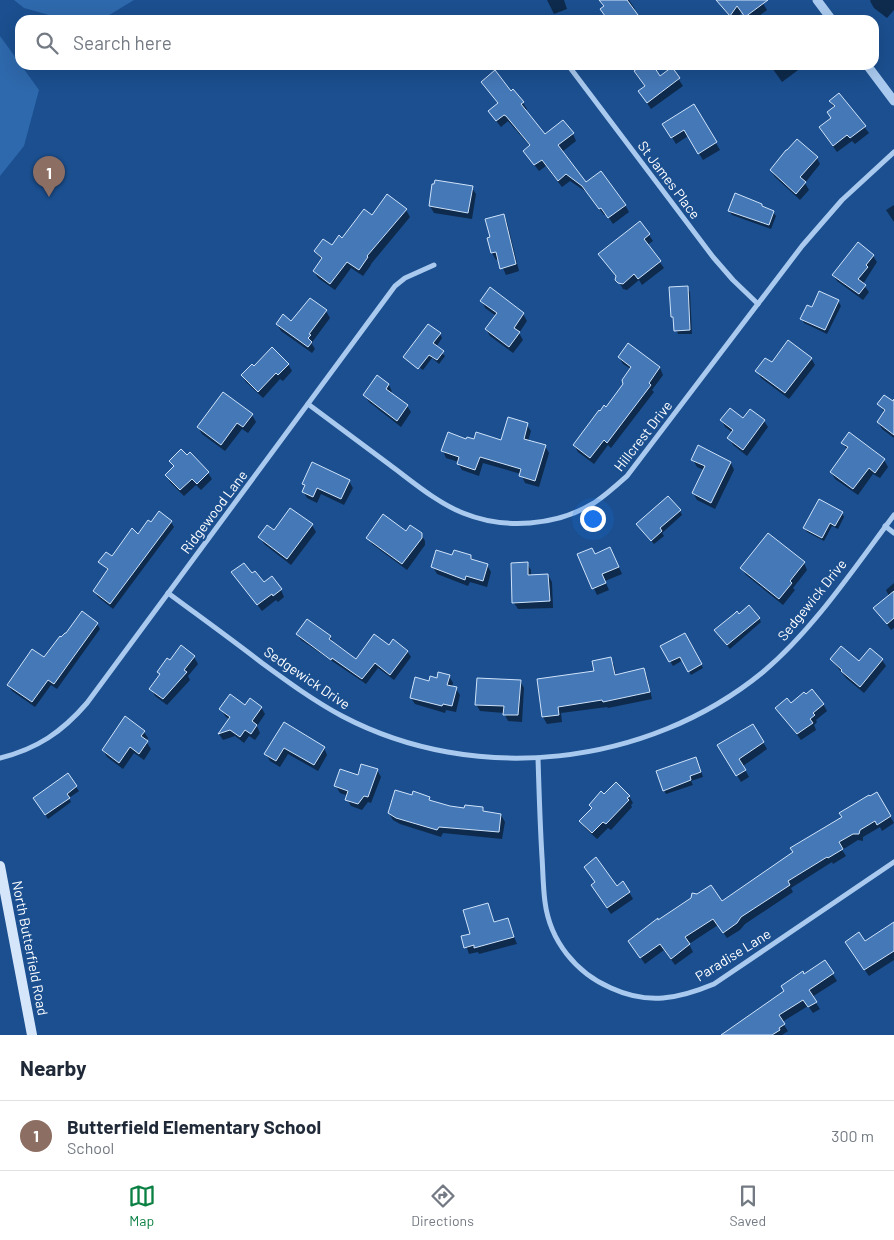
<!DOCTYPE html>
<style>
:root{--surface:#fff;--page:#f2f2f3;--text:#1f2937;--muted:#747a83;--line:#e0e1e3;--accent:#0b8043}
body{margin:0;font-family:Barlow,sans-serif;background:var(--page);color:var(--text)}
.you{position:absolute;left:592px;top:518px;width:18px;height:18px;margin:-12px;border:4px solid #fff;border-radius:50%;background:#1a73e8;box-shadow:0 0 0 8px #1a73e833}
.badge{display:grid;place-items:center;width:32px;height:32px;border-radius:50%;background:var(--accent);color:#fff;font-size:16px;font-weight:700}
.pin{position:absolute;translate:-50% -41px;filter:drop-shadow(0 1px 2px #0008)}
.pin::after{content:'';position:absolute;top:26px;width:18px;height:15px;background:inherit;clip-path:polygon(0 0,100% 0,50% 100%)}
.list{margin:0;padding:0;list-style:none}
h2{display:flex;justify-content:space-between;align-items:center;height:65px;margin:0;padding:0 20px;font-size:21px}
h2 small{font-size:16px;font-weight:400;color:var(--muted)}
.list li{display:grid;grid-template-columns:32px 1fr auto;gap:15px;align-items:center;box-sizing:border-box;height:70px;padding:0 20px;border-top:1px solid var(--line)}
.list b{display:block;font-size:19px;white-space:nowrap}
.list p{margin:0;font-size:16px;white-space:nowrap;color:var(--muted)}
.list em{font-size:16px;font-style:normal;color:var(--muted)}
.icon{flex:none;width:28px;height:28px;fill:none;stroke:currentColor;stroke-width:2;stroke-linecap:round;stroke-linejoin:round}
.map{position:relative;flex:none;width:894px;height:1035px;overflow:hidden}
.search{position:absolute;background:var(--surface);box-shadow:0 5px 20px #0002;left:15px;right:15px;top:15px;height:55px;display:flex;align-items:center;gap:12px;box-sizing:border-box;padding:0 18px;border-radius:15px;color:var(--muted);font-size:19px}
.sheet{height:135px;background:var(--surface)}
nav{display:flex;justify-content:space-around;align-items:center;box-sizing:border-box;height:70px;border-top:1px solid var(--line);background:var(--surface);font-size:14px;color:var(--muted)}
nav a{display:grid;justify-items:center;gap:2px}
nav .on{color:var(--accent)}
.map>svg:first-child{display:block}
</style>
<div class="map">
<svg width="894" height="1035" viewBox="0 0 894 1035">
<rect width="100%" height="100%" fill="#1b4f8f"/>
<g fill="#2e69ad">
<polygon points="14,0 134,0 101,20 67,20 24,8"/>
<polygon points="0,36 39,90 24,146 0,176"/>
</g>
<g fill="#0007">
<polygon points="547,0 564,0 567,9 554,14"/>
<polygon points="600,0 629,0 635,9 633,11 640,20 608,20 605,7"/>
<polygon points="723,0 761,0 767,10 754,20 748,20 742,12 736,20 733,20 724,9"/>
<polygon points="871,0 894,0 894,10 887,18 874,8 870,1"/>
<polygon points="495,65 507,65 504,70"/>
<polygon points="644,65 651,65 660,77 672,69 683,86 651,109 639,91 646,87 635,72"/>
<polygon points="770,65 805,65 782,82"/>
<polygon points="482,82 511,92 523,103 527,109 525,111 545,136 573,134 576,141 562,152 586,183 625,205 629,212 613,224 606,214 604,215 588,193 570,181 562,187 546,166 539,171 524,151 531,147 508,121 501,127 494,118 499,104"/>
<polygon points="839,95 869,133 855,144 852,141 837,152 820,128 832,118 834,108 830,101"/>
<polygon points="694,106 720,150 703,160 688,136 676,144 664,124"/>
<polygon points="817,158 820,164 805,183 809,190 800,200 775,177 771,171"/>
<polygon points="472,188 476,194 472,219 434,213 430,206"/>
<polygon points="387,196 406,210 410,217 371,264 371,265 363,276 351,268 335,290 318,278 314,271 322,260 315,252 332,247 372,216"/>
<polygon points="762,205 764,208 773,212 776,216 771,229 732,215 729,211"/>
<polygon points="894,205 894,222 886,210"/>
<polygon points="504,215 507,222 519,271 506,275 499,259 496,260 492,253 488,238 491,237"/>
<polygon points="649,235 653,241 647,245 664,268 642,285 639,280 627,290 623,289 617,278 600,254"/>
<polygon points="873,256 877,262 863,284 869,292 863,300 837,281 833,275"/>
<polygon points="687,288 690,292 692,334 678,334 672,316"/>
<polygon points="490,289 523,314 527,321 519,333 523,340 513,353 490,336 486,329 496,316 485,308 482,301"/>
<polygon points="838,301 841,306 827,334 804,323 802,319 813,309"/>
<polygon points="326,311 330,318 313,341 312,344 315,349 312,353 281,331 277,324 291,323"/>
<polygon points="440,334 442,338 436,347 445,356 439,364 432,358 423,370 406,358 406,360 405,357"/>
<polygon points="628,345 660,368 663,375 652,390 654,392 611,448 608,445 594,464 578,452 574,445 607,409 625,384 631,369 623,364 619,357"/>
<polygon points="811,358 815,365 789,399 761,378 757,371 772,364"/>
<polygon points="288,364 292,371 283,381 280,379 263,398 246,382 242,376 254,368"/>
<polygon points="378,377 389,385 392,392 391,394 407,406 411,412 401,427 369,402 365,395"/>
<polygon points="894,401 894,438 882,429 878,422 885,413 879,404"/>
<polygon points="252,415 256,422 248,433 242,429 225,451 202,434 198,427"/>
<polygon points="744,420 764,421 768,427 747,456 733,445 729,438 733,433 725,427 722,421"/>
<polygon points="527,425 531,431 528,441 545,446 549,453 539,487 525,483 521,474 483,463 479,476 462,470 458,464 459,462 446,458 443,451 467,440 502,442"/>
<polygon points="843,443 884,460 888,467 880,478 873,474 858,495 835,479 831,472 847,450"/>
<polygon points="693,460 731,463 734,470 715,509 697,500 693,493 704,470 697,467"/>
<polygon points="171,461 208,473 212,479 201,490 196,485 184,496 170,482 167,475 175,467"/>
<polygon points="349,481 353,488 344,505 321,494 317,503 307,498 303,491 305,487 303,484"/>
<polygon points="680,511 682,515 662,533 664,536 654,544 637,524"/>
<polygon points="842,513 844,517 838,529 832,526 824,541 807,532 804,528"/>
<polygon points="171,522 174,527 113,609 98,597 95,592 108,571 100,562 112,558 138,536"/>
<polygon points="312,525 316,532 291,565 264,544 260,537 274,532"/>
<polygon points="421,534 425,541 425,545 407,570 372,544 368,538"/>
<polygon points="579,555 614,556 622,574 605,581 609,590 597,595"/>
<polygon points="471,556 473,561 487,565 491,572 487,587 470,582 468,586 437,574 433,567 453,557"/>
<polygon points="804,563 807,570 793,588 795,590 783,605 746,575 742,568"/>
<polygon points="527,564 531,570 531,576 548,575 552,582 553,608 518,609 514,603"/>
<polygon points="252,575 263,584 281,590 284,597 278,602 276,600 262,611 237,579"/>
<polygon points="894,583 894,628 891,630 875,608 889,596 886,590"/>
<polygon points="739,615 759,618 761,622 730,649 718,635"/>
<polygon points="97,624 100,629 57,689 51,685 35,707 12,691 8,685 44,659"/>
<polygon points="297,634 330,637 333,642 357,660 389,647 407,651 411,657 394,680 378,668 366,684 301,640"/>
<polygon points="685,634 703,668 691,675 683,660 673,666 662,647"/>
<polygon points="194,657 198,664 188,676 190,680 167,705 155,696 151,689 170,662"/>
<polygon points="610,658 614,665 616,675 643,669 647,676 652,699 608,708 607,707 561,713 562,722 547,724 543,717 538,680 595,672"/>
<polygon points="831,659 859,663 882,660 886,666 864,693 846,678"/>
<polygon points="449,676 453,683 452,687 456,689 460,695 456,712 446,710 445,713 415,704 411,698 430,683"/>
<polygon points="520,681 524,688 522,722 508,721 504,713 480,711 476,704"/>
<polygon points="823,704 827,711 816,720 817,722 814,725 816,730 801,740 777,709 790,705"/>
<polygon points="245,707 261,707 265,714 257,726 260,733 255,740 249,736 244,743 235,736 223,740 219,734 230,720 225,716 221,709"/>
<polygon points="284,723 324,748 327,755 318,771 288,754 280,767 270,761 266,754"/>
<polygon points="753,726 767,749 743,766 749,777 741,782 719,746"/>
<polygon points="144,732 148,738 146,741 151,749 144,760 134,753 123,769 107,757 103,750"/>
<polygon points="698,762 703,777 691,781 693,785 666,794 664,790"/>
<polygon points="377,770 381,777 371,803 368,802 362,810 351,806 347,799 348,796 340,793 336,786"/>
<polygon points="76,787 79,791 69,798 71,802 48,819 37,802"/>
<polygon points="876,794 894,823 882,831 880,827 863,837 863,841 858,840 842,850 846,856 833,864 832,862 791,888 793,892 745,924 740,930 727,938 718,925 689,944 693,952 675,965 664,950 645,964 634,948 658,921 722,903"/>
<polygon points="604,796 629,796 633,803 631,805 632,807 611,830 608,828 597,839 585,828 581,821 592,809 590,805"/>
<polygon points="412,797 429,798 431,802 465,809 482,808 485,812 501,815 505,822 502,839 443,833 441,837 400,824 393,820 389,813"/>
<polygon points="596,883 629,892 633,899 611,914 596,892"/>
<polygon points="487,904 495,923 507,920 517,944 479,954 478,952 469,954 463,937 472,934"/>
<polygon points="894,924 894,960 869,976 850,949 865,943"/>
<polygon points="825,962 837,981 812,997 820,1009 813,1013 808,1006 782,1022 788,1031 782,1035 734,1035 785,991"/>
</g>
<g fill="#4478b7" stroke="#cfe3fa">
<polygon points="599,0 627,0 638,15 632,20 608,20 600,9 604,6"/>
<polygon points="716,0 768,0 745,17 737,6 730,16"/>
<polygon points="642,65 653,65 660,76 672,67 680,78 647,103 638,91 645,86 634,71"/>
<polygon points="495,70 511,91 513,89 524,102 521,104 545,134 563,120 574,133 558,145 586,182 601,171 626,205 608,218 601,208 599,209 582,186 566,174 558,181 542,160 534,165 523,151 530,145 506,116 504,115 496,121 488,111 498,103 481,82"/>
<polygon points="839,93 866,126 850,138 847,135 833,146 819,127 831,118 827,112 835,106 829,101"/>
<polygon points="694,104 717,142 698,154 684,130 671,138 662,124"/>
<polygon points="797,139 818,157 800,177 806,182 796,194 770,170 786,150 787,150"/>
<polygon points="435,180 473,186 468,213 429,206 432,184 434,184"/>
<polygon points="735,193 762,204 762,206 774,211 769,225 728,211"/>
<polygon points="387,194 407,209 367,256 368,257 359,270 347,262 330,284 313,271 322,258 314,251 323,239 332,245 339,235 342,238 364,209 372,215"/>
<polygon points="504,214 516,264 500,269 496,252 491,253 487,238 490,237 485,219"/>
<polygon points="640,221 650,234 644,239 661,261 638,279 634,274 623,284 618,283 615,280 616,276 598,254"/>
<polygon points="858,242 874,255 866,265 868,267 858,279 866,285 859,294 832,275"/>
<polygon points="688,286 690,330 674,331 673,317 671,317 669,287"/>
<polygon points="490,287 524,313 514,328 520,332 509,347 485,329 497,313 480,301"/>
<polygon points="819,291 839,300 825,330 800,319 807,305 812,307"/>
<polygon points="310,298 327,310 309,334 311,335 308,338 312,342 308,347 276,324 283,314 291,321"/>
<polygon points="428,324 441,333 433,343 444,351 437,360 429,355 418,369 403,357"/>
<polygon points="788,340 812,358 785,393 755,371 765,358 772,362"/>
<polygon points="628,343 660,367 649,383 651,385 607,443 604,440 590,458 573,445 599,410 600,411 604,405 606,407 623,384 622,380 631,367 618,357"/>
<polygon points="272,347 289,364 278,375 276,373 258,392 241,375 252,364 254,366"/>
<polygon points="377,375 389,384 386,389 408,405 397,421 363,395"/>
<polygon points="223,392 253,414 243,427 237,423 221,445 197,427"/>
<polygon points="884,395 893,401 894,399 894,435 877,422 885,410 877,404"/>
<polygon points="730,408 743,418 750,409 765,420 743,450 727,438 733,430 720,420"/>
<polygon points="508,417 528,423 524,439 546,445 535,481 519,476 521,469 480,457 475,470 457,464 459,457 441,451 448,432 466,439 467,437 474,439 476,432 501,440"/>
<polygon points="849,432 885,459 875,473 869,468 853,489 830,472 848,447 841,443"/>
<polygon points="698,445 731,462 711,503 692,493 705,466 691,460"/>
<polygon points="181,449 187,455 190,452 209,472 197,484 192,479 180,490 165,475 174,466 169,461"/>
<polygon points="312,462 350,480 341,499 317,488 313,497 302,492 305,485 302,484"/>
<polygon points="668,496 681,510 660,528 662,531 651,541 636,524"/>
<polygon points="819,499 843,512 835,526 830,523 822,538 803,528"/>
<polygon points="290,508 313,524 287,559 258,537 267,525 274,530"/>
<polygon points="159,511 172,521 110,604 93,591 108,569 98,562 106,552 112,556 132,528 138,534 148,520 151,522"/>
<polygon points="383,514 406,531 410,525 422,533 422,538 402,564 366,538"/>
<polygon points="768,533 805,562 790,581 792,583 779,599 740,568"/>
<polygon points="610,547 619,567 602,574 606,583 592,589 577,554 592,548 595,554"/>
<polygon points="436,550 452,555 454,550 471,555 471,559 488,564 483,581 466,576 465,580 431,567"/>
<polygon points="528,562 528,575 548,574 550,601 512,603 511,563"/>
<polygon points="244,563 252,573 255,571 264,582 272,576 282,589 273,596 272,594 257,605 231,572"/>
<polygon points="894,591 894,618 887,624 873,608"/>
<polygon points="749,605 760,618 727,645 714,630 734,614 737,611 739,614"/>
<polygon points="82,611 98,623 54,684 48,680 32,702 7,685 32,649 44,657 60,636 61,637 65,633 66,633"/>
<polygon points="307,619 331,636 329,639 356,659 374,634 389,645 393,639 408,651 390,675 375,663 362,679 332,658 331,660 296,634"/>
<polygon points="685,633 702,664 688,672 680,657 669,662 660,646"/>
<polygon points="181,645 195,656 184,670 187,672 163,699 149,689 160,674 157,672 167,658 170,660"/>
<polygon points="841,646 859,661 870,648 883,659 860,687 841,671 842,670 830,659"/>
<polygon points="611,657 615,675 644,668 650,692 603,702 602,700 558,707 559,715 542,717 537,679 594,671 592,661"/>
<polygon points="438,672 450,675 447,685 457,687 452,706 443,704 442,706 410,698 415,677 429,681 430,676 437,678"/>
<polygon points="477,678 521,680 518,715 503,715 504,706 475,705"/>
<polygon points="812,689 824,704 813,713 815,715 810,719 813,723 797,734 775,708 787,698 791,703 804,692 806,694"/>
<polygon points="230,694 245,705 250,698 262,707 252,721 257,725 251,734 245,730 240,737 230,730 218,734 230,717 219,709"/>
<polygon points="125,716 145,731 141,736 148,741 139,754 130,747 119,763 102,750"/>
<polygon points="284,722 325,747 314,765 284,748 276,761 264,754"/>
<polygon points="753,724 764,742 739,759 746,770 736,776 717,745"/>
<polygon points="696,757 701,772 690,776 691,780 663,791 656,771"/>
<polygon points="361,764 378,769 368,797 364,796 358,804 345,800 348,791 334,786 340,769 358,775"/>
<polygon points="68,773 77,786 67,794 70,798 45,815 33,798"/>
<polygon points="616,782 630,796 627,798 629,800 606,824 603,822 592,833 579,821 592,808 589,805 601,791 604,794"/>
<polygon points="395,790 412,795 413,791 430,797 429,800 450,806 464,808 465,805 483,807 483,811 501,814 499,832 439,827 437,830 396,818 388,813"/>
<polygon points="877,792 891,816 877,825 875,821 860,830 859,834 853,834 839,842 843,849 828,858 827,857 788,881 790,885 741,917 737,923 723,933 713,919 685,937 690,944 671,959 660,944 640,958 628,941 658,918 658,920 691,898 692,893 697,894 711,885 722,901 793,852 790,848 842,817 839,813 869,795 870,796"/>
<polygon points="596,857 617,886 623,881 630,892 607,908 591,885 595,882 584,867"/>
<polygon points="488,903 494,922 508,918 514,937 474,948 474,945 464,948 461,936 470,934 463,910"/>
<polygon points="894,922 894,951 864,970 845,942 859,932 865,941"/>
<polygon points="825,960 834,973 809,990 817,1002 808,1007 803,1000 779,1015 785,1024 779,1028 780,1030 772,1035 721,1035 784,991 781,986 803,971 804,974"/>
</g>
<g fill="none" stroke-linecap="round" stroke-linejoin="round">
<g stroke="#a9c9ee" stroke-width="5">
<polyline points="568,65 713,257 733,280 758,304"/>
<path d="M 308,404 C 335,424 363,445 390,465 C 413,482 436,502 463,513 C 505,530 556,526 594,503 C 606,495 617,485 627,476 L 802,246 L 842,200 L 894,152"/>
<polyline points="885,526 894,533"/>
<path d="M 168,593 C 199,616 231,639 262,663 C 288,682 314,701 342,716 C 475,786 647,767 763,672 C 813,630 855,567 894,515"/>
<path d="M 0,758 C 37,749 62,732 87,703 L 395,286 L 405,278 L 434,265"/>
<path d="M 538,758 C 539,791 540,824 542,857 C 543,872 543,887 545,902 C 550,941 576,973 611,988 C 648,1005 678,999 714,984 L 894,862"/>
</g>
<g stroke="#a9c9ee" stroke-width="9">
<polyline points="817,0 832,20"/>
<polyline points="867,65 894,101"/>
</g>
<polyline stroke="#d6e6fa" stroke-width="10" points="0,866 32,1035"/>
</g>
<g text-anchor="middle" stroke-width="4.5" stroke-linejoin="round" paint-order="stroke">
<g font-size="14" fill="#fff" stroke="#1b4f8f">
<text transform="translate(669 180) rotate(53)" y="5">St James Place</text>
<text transform="translate(643 436) rotate(-52)" y="5">Hillcrest Drive</text>
<text transform="translate(214 512) rotate(-53)" y="5">Ridgewood Lane</text>
<text transform="translate(812 600) rotate(-51)" y="5">Sedgewick Drive</text>
<text transform="translate(307 678) rotate(34)" y="5">Sedgewick Drive</text>
<text transform="translate(30 948) rotate(79)" y="5">North Butterfield Road</text>
<text transform="translate(733 955) rotate(-32)" y="5">Paradise Lane</text>
</g>
</g>
</svg>
<div class="you"></div>
<div class="pin badge" style="left:49px;top:197px;background:#8d6e63">1</div>
<div class="search"><svg class="icon" aria-label="search" viewBox="0 0 24 24"><circle cx="10" cy="10" r="6"/><path d="M15 15l6 6"/></svg>Search here</div>
</div>
<section class="sheet">
<h2>Nearby<small></small></h2>
<ul class="list">
<li><span class="badge" style="background:#8d6e63">1</span><div><b>Butterfield Elementary School</b><p>School</p></div><em>300 m</em></li>
</ul>
</section>
<nav>
<a class="on"><svg class="icon" aria-label="map" viewBox="0 0 24 24"><path d="M3 6l6-2 6 2 6-2v14l-6 2-6-2-6 2zM9 4v14M15 6v14"/></svg>Map</a>
<a><svg class="icon" aria-label="directions" viewBox="0 0 24 24"><path d="M12 3l9 9-9 9-9-9zM9 14v-3h6M13 9l2 2-2 2"/></svg>Directions</a>
<a><svg class="icon" aria-label="saved" viewBox="0 0 24 24"><path d="M7 4h10v16l-5-4-5 4z"/></svg>Saved</a>
</nav>
